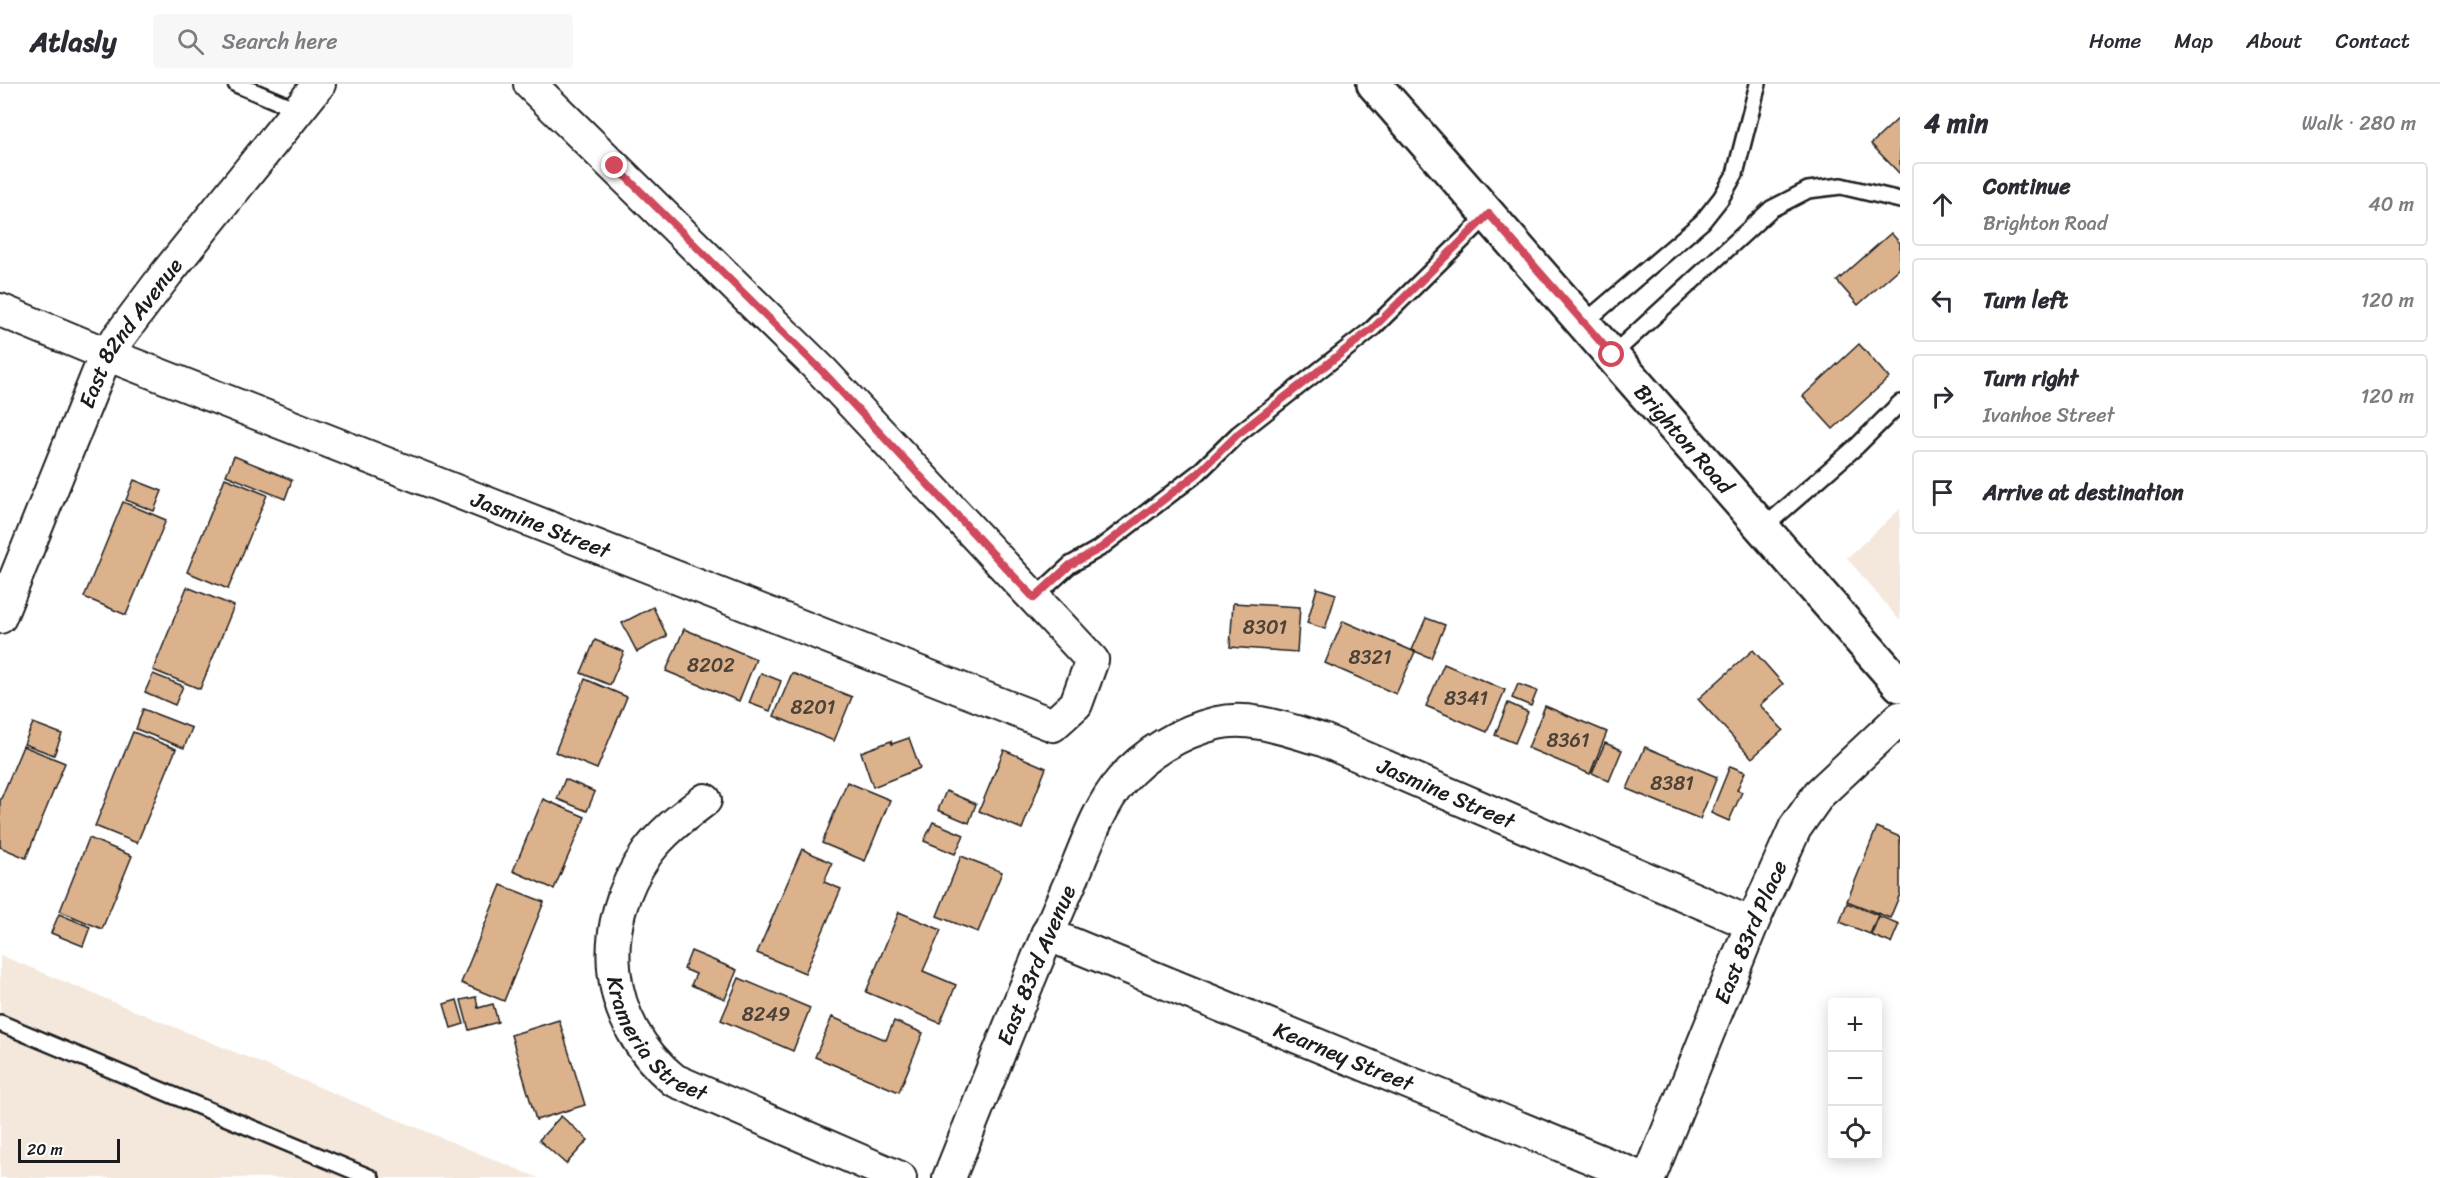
<!DOCTYPE html>
<meta charset="utf-8">
<style>
:root{--surface:#fff;--page:#f7f7f7;--text:#2b2b33;--muted:#7c7c81;--line:#e1e1e2}
body{margin:0;font-family:Sriracha,sans-serif;background:var(--page);color:var(--text)}
.controls{position:absolute;right:18px;bottom:18px;display:grid;overflow:hidden;border-radius:6px;box-shadow:0 3px 15px #0003}
.controls button{width:54px;height:54px;display:grid;place-items:center;padding:0;border:0;border-bottom:2px solid var(--line);background:var(--surface);color:var(--text);font:30px sans-serif}
.scale{position:absolute;left:18px;bottom:15px;width:102px;box-sizing:border-box;padding-left:6px;border:3px solid #1c1c1c;border-top:0;font-size:16px;line-height:21px;white-space:nowrap;color:#1c1c1c;-webkit-text-stroke:4px #fff;paint-order:stroke}
.stop{position:absolute;width:18px;height:18px;margin:-14px;border:4px solid #d1495b;border-radius:50%;background:#fff}
.stop.end{background:#d1495b;border-color:#fff;box-shadow:0 2px 6px #0008}
.list{margin:0;padding:0;list-style:none}
h2{display:flex;justify-content:space-between;align-items:center;height:78px;margin:0;padding:0 24px;font-size:26px}
h2 small{font-size:20px;font-weight:400;color:var(--muted)}
.list li{display:grid;grid-template-columns:39px 1fr auto;gap:18px;align-items:center;box-sizing:border-box;height:84px;margin:0 12px 12px;padding:0 12px;border:2px solid var(--line);border-radius:6px}
.list b{display:block;font-size:22px;white-space:nowrap}
.list p{margin:0;font-size:20px;white-space:nowrap;color:var(--muted)}
.list em{font-size:20px;font-style:normal;color:var(--muted)}
.icon{flex:none;width:33px;height:33px;fill:none;stroke:currentColor;stroke-width:2;stroke-linecap:round;stroke-linejoin:round}
.map{position:relative;flex:none;width:1900px;height:1094px;overflow:hidden}
header{display:flex;align-items:center;gap:36px;box-sizing:border-box;height:84px;padding:0 30px;background:var(--surface);border-bottom:2px solid var(--line)}
header strong{font-size:28px}
nav{display:flex;gap:33px;margin-inline-start:auto;font-size:21px}
.search{width:420px;height:54px;background:var(--page);display:flex;align-items:center;gap:15px;box-sizing:border-box;padding:0 21px;border-radius:6px;color:var(--muted);font-size:22px}
main{display:flex}
aside{flex:1;background:var(--surface)}
.map>svg:first-child{display:block}
</style>
<header>
<strong>Atlasly</strong>
<div class="search"><svg class="icon" aria-label="search" viewBox="0 0 24 24"><circle cx="10" cy="10" r="6"/><path d="M15 15l6 6"/></svg>Search here</div>
<nav><a>Home</a><a>Map</a><a>About</a><a>Contact</a></nav>
</header>
<main>
<div class="map">
<svg width="1900" height="1094" viewBox="0 0 1900 1094">
<rect width="100%" height="100%" fill="#fff"/>
<filter id="ink" filterUnits="userSpaceOnUse"><feTurbulence type="fractalNoise" baseFrequency=".0167" numOctaves="2"/><feDisplacementMap in="SourceGraphic" scale="12" xChannelSelector="R" yChannelSelector="G"/><feConvolveMatrix kernelMatrix="1 2 1 2 8 2 1 2 1" color-interpolation-filters="sRGB"/></filter>
<g filter="url(#ink)">
<g fill="#f4e8dd">
<polygon points="1900,425 1900,537 1847,474"/>
<polygon points="0,871 539,1094 0,1094"/>
</g>
<g fill="#dcb28d" stroke="#1c1c1c" stroke-width="1.5">
<polygon points="1900,33 1900,88 1899,89 1871,60"/>
<polygon points="1891,149 1900,159 1900,184 1858,221 1837,197"/>
<polygon points="1859,260 1889,294 1833,345 1803,312"/>
<polygon points="234,372 292,396 285,415 226,391"/>
<polygon points="225,394 267,411 228,505 187,488"/>
<polygon points="134,396 162,407 154,427 126,416"/>
<polygon points="123,418 166,436 126,531 84,513"/>
<polygon points="187,503 234,522 200,605 153,586"/>
<polygon points="1317,504 1336,510 1325,545 1307,539"/>
<polygon points="1233,519 1300,523 1297,568 1230,563"/>
<polygon points="653,523 667,552 637,568 622,539"/>
<polygon points="1426,534 1445,541 1431,574 1412,566"/>
<polygon points="1343,537 1415,568 1396,610 1325,579"/>
<polygon points="684,545 756,575 739,617 666,587"/>
<polygon points="595,556 624,568 610,601 581,589"/>
<polygon points="1753,566 1783,600 1760,621 1783,646 1752,674 1698,615"/>
<polygon points="1444,580 1505,606 1487,648 1426,622"/>
<polygon points="761,589 781,597 770,627 749,619"/>
<polygon points="792,589 852,613 834,657 774,632"/>
<polygon points="153,590 183,602 175,621 145,608"/>
<polygon points="585,595 627,613 597,685 555,668"/>
<polygon points="1518,600 1537,607 1531,622 1512,614"/>
<polygon points="1508,619 1528,628 1515,659 1495,651"/>
<polygon points="1545,622 1607,648 1590,690 1528,664"/>
<polygon points="143,625 192,644 184,664 136,645"/>
<polygon points="33,639 62,650 54,671 24,660"/>
<polygon points="133,648 176,665 137,759 95,742"/>
<polygon points="909,654 920,684 873,703 861,668 891,657 892,660"/>
<polygon points="1605,659 1622,666 1609,697 1592,689"/>
<polygon points="23,662 65,679 26,774 0,763 0,717"/>
<polygon points="1645,663 1717,693 1700,735 1627,705"/>
<polygon points="1004,666 1046,684 1022,745 979,727"/>
<polygon points="1730,682 1745,688 1737,706 1742,708 1729,737 1711,729"/>
<polygon points="565,695 595,708 587,727 557,715"/>
<polygon points="847,698 890,716 865,777 822,759"/>
<polygon points="946,707 976,720 969,739 938,726"/>
<polygon points="543,715 585,733 554,805 513,787"/>
<polygon points="933,738 964,751 955,770 924,757"/>
<polygon points="1877,743 1900,753 1900,810 1890,834 1847,817"/>
<polygon points="89,754 132,772 102,845 60,827"/>
<polygon points="802,765 832,779 824,798 841,805 805,889 757,869"/>
<polygon points="961,772 1002,788 978,848 937,832"/>
<polygon points="501,801 544,818 504,917 461,899"/>
<polygon points="1847,819 1878,831 1870,850 1840,838"/>
<polygon points="899,828 941,846 923,887 956,901 940,939 866,908"/>
<polygon points="59,830 90,843 83,862 51,849"/>
<polygon points="1879,832 1899,840 1891,859 1871,851"/>
<polygon points="691,867 737,886 725,915 691,901 696,890 684,885"/>
<polygon points="739,894 810,924 793,967 721,936"/>
<polygon points="476,913 478,924 493,920 498,938 469,946 461,916"/>
<polygon points="457,916 464,940 451,944 444,920"/>
<polygon points="832,933 886,956 894,937 923,949 899,1008 815,973"/>
<polygon points="559,936 585,1021 536,1036 511,951"/>
<polygon points="561,1032 588,1056 566,1080 539,1056"/>
</g>
<g fill="none" stroke-linecap="round" stroke-linejoin="round">
<defs>
<g id="service">
<polyline points="236,0 298,26"/>
<polyline points="1584,239 1702,138 1721,114 1735,90 1758,0"/>
<polyline points="1612,271 1771,125 1808,106 1841,102 1900,116"/>
<polyline points="1763,444 1857,362 1900,319"/>
<polyline points="1034,514 1070,481 1100,464 1198,389 1238,350 1372,245 1489,130"/>
<polyline points="0,939 371,1094"/>
</g>
<g id="minor">
<path id="s1" d="M 0,226 L 106,270 L 1053,641 L 1076,620 L 1092,576 L 823,288 L 530,0"/>
<path id="s2" d="M 0,533 L 106,270 L 167,189 L 319,0"/>
<path id="s3" d="M 705,716 C 684,732 663,747 647,769 C 595,842 603,938 674,996 L 900,1094"/>
<path id="s4" d="M 1047,850 L 1641,1094"/>
<path id="s5" d="M 949,1094 C 989,995 1027,896 1070,799 C 1085,766 1097,725 1121,697 C 1145,669 1180,648 1217,639 C 1252,631 1290,647 1323,656 L 1752,840"/>
<path id="s6" d="M 1649,1094 L 1752,840 L 1795,744 L 1819,710 L 1900,634"/>
</g>
<g id="tertiary">
<path id="s7" d="M 1374,0 L 1900,601"/>
</g>
</defs>
<use href="#service" stroke="#1c1c1c" stroke-width="20"/>
<use href="#minor" stroke="#1c1c1c" stroke-width="36"/>
<use href="#tertiary" stroke="#1c1c1c" stroke-width="38"/>
<use href="#service" stroke="#fff" stroke-width="15"/>
<use href="#minor" stroke="#fff" stroke-width="32"/>
<use href="#tertiary" stroke="#fff" stroke-width="33"/>
</g>
</g>
<g fill="none" stroke-linecap="round" stroke-linejoin="round" filter="url(#ink)">
<polyline stroke="#d1495b" stroke-width="8" points="615,82 823,288 1034,514 1070,481 1101,464 1198,389 1238,350 1372,245 1489,130 1612,271"/>
</g>
<g text-anchor="middle" stroke-width="6" stroke-linejoin="round" paint-order="stroke">
<g font-size="20" fill="#4c4238">
<text x="1265" y="550">8301</text>
<text x="1370" y="580">8321</text>
<text x="711" y="588">8202</text>
<text x="1466" y="621">8341</text>
<text x="813" y="630">8201</text>
<text x="1568" y="663">8361</text>
<text x="1672" y="706">8381</text>
<text x="766" y="937">8249</text>
</g>
<g font-size="22" fill="#1c1c1c" stroke="#fff">
<text dy="8" stroke="none"><textPath href="#s2" startOffset="314">East 82nd Avenue</textPath></text>
<text dy="8" stroke="none"><textPath href="#s7" startOffset="471">Brighton Road</textPath></text>
<text dy="8" stroke="none"><textPath href="#s1" startOffset="582">Jasmine Street</textPath></text>
<text dy="8" stroke="none"><textPath href="#s5" startOffset="790">Jasmine Street</textPath></text>
<text dy="8" stroke="none"><textPath href="#s6" startOffset="266">East 83rd Place</textPath></text>
<text dy="8" stroke="none"><textPath href="#s5" startOffset="230">East 83rd Avenue</textPath></text>
<text dy="8" stroke="none"><textPath href="#s3" startOffset="288">Krameria Street</textPath></text>
<text dy="8" stroke="none"><textPath href="#s4" startOffset="321">Kearney Street</textPath></text>
</g>
</g>
</svg>
<div class="controls">
<button>+</button>
<button>−</button>
<button><svg class="icon" aria-label="locate" viewBox="0 0 24 24"><circle cx="12" cy="12" r="6"/><path d="M12 2v4M12 18v4M2 12h4M18 12h4"/></svg></button>
</div>
<div class="scale">20 m</div>
<div class="stop" style="left:1612px;top:271px"></div>
<div class="stop end" style="left:615px;top:82px"></div>
</div>
<aside>
<h2>4 min<small>Walk · 280 m</small></h2>
<ul class="list">
<li><svg class="icon" aria-label="ahead" viewBox="0 0 24 24"><path d="M12 20V5M6 11l6-6 6 6"/></svg><div><b>Continue</b><p>Brighton Road</p></div><em>40 m</em></li>
<li><svg class="icon" aria-label="left" viewBox="0 0 24 24"><path d="M17 20v-9H6M10 6l-5 5 5 5"/></svg><div><b>Turn left</b></div><em>120 m</em></li>
<li><svg class="icon" aria-label="right" viewBox="0 0 24 24"><path d="M7 20v-9h11M14 6l5 5-5 5"/></svg><div><b>Turn right</b><p>Ivanhoe Street</p></div><em>120 m</em></li>
<li><svg class="icon" aria-label="arrive" viewBox="0 0 24 24"><path d="M6 21V4h12l-3 4 3 4H6"/></svg><div><b>Arrive at destination</b></div></li>
</ul>
</aside>
</main>
